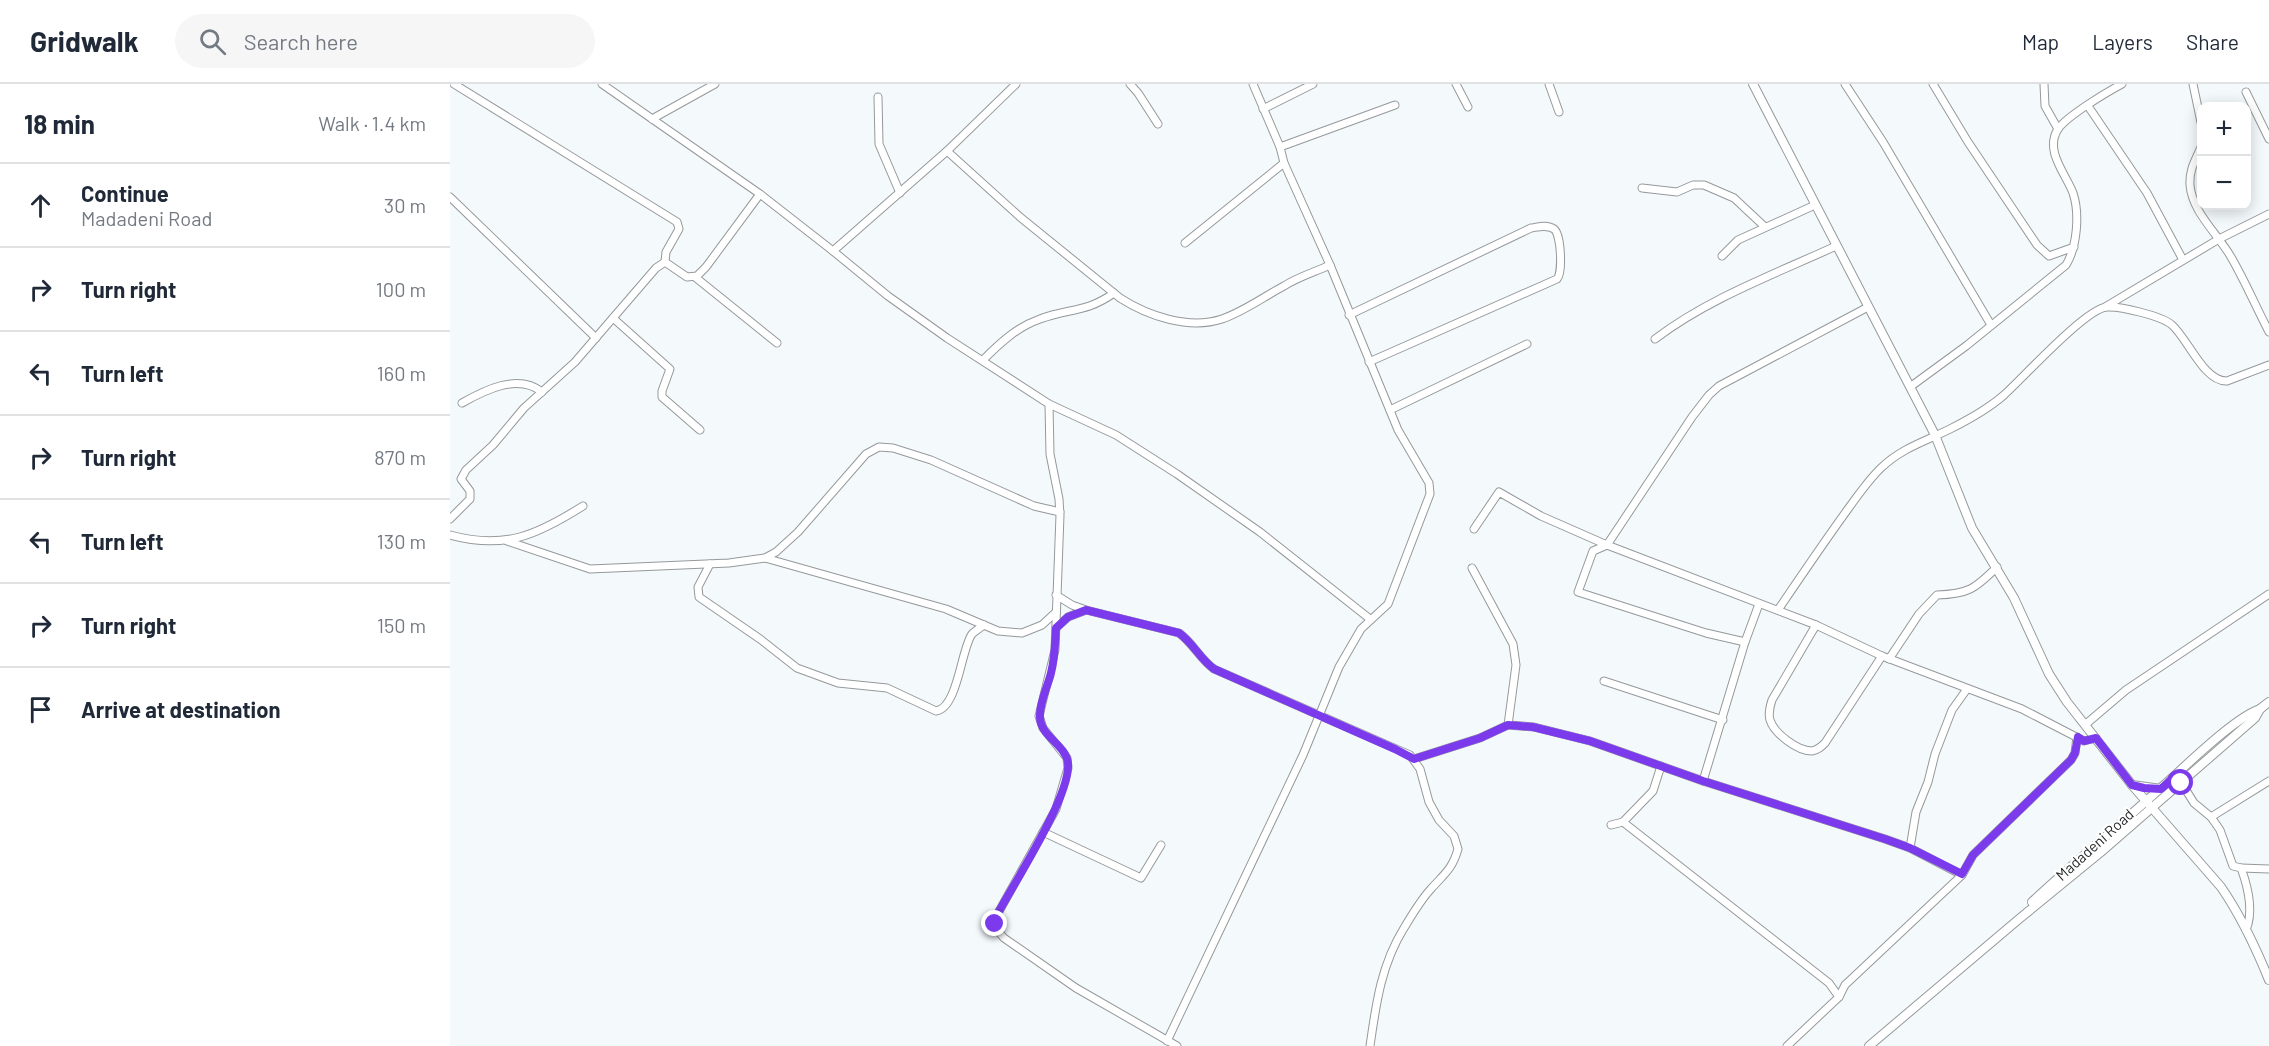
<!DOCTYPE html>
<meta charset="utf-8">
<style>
:root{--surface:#fff;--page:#f6f6f7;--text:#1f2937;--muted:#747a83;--line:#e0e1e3}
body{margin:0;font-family:Barlow,sans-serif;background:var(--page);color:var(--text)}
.controls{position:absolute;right:18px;top:18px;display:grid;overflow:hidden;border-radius:12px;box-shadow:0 3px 15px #0003}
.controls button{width:54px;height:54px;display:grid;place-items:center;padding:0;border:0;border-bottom:2px solid var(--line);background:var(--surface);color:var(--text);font:30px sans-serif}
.stop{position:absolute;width:18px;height:18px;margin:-14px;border:4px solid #7c3aed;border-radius:50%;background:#fff}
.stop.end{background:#7c3aed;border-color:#fff;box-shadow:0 2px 6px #0008}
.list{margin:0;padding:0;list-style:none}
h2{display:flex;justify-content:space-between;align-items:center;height:78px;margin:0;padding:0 24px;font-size:26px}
h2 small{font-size:20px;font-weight:400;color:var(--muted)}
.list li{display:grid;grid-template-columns:39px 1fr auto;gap:18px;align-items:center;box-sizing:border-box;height:84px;padding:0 24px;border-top:2px solid var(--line)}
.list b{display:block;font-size:22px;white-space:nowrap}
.list p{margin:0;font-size:20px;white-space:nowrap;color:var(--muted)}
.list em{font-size:20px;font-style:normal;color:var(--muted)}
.icon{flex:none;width:33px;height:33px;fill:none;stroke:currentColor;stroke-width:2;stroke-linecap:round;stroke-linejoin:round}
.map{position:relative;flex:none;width:1819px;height:962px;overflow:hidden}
header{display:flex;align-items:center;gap:36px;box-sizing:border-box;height:84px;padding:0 30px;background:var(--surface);border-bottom:2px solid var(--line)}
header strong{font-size:28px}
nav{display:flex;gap:33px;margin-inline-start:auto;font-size:21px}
.search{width:420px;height:54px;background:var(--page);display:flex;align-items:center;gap:15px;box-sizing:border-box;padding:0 21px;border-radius:33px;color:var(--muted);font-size:22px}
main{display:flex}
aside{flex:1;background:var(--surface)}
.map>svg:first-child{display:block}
</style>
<header>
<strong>Gridwalk</strong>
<div class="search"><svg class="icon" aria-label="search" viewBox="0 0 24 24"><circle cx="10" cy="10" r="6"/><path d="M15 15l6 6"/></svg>Search here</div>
<nav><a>Map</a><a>Layers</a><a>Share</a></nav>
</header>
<main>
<aside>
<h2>18 min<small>Walk · 1.4 km</small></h2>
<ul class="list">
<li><svg class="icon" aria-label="ahead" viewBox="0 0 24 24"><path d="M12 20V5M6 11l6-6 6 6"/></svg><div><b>Continue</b><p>Madadeni Road</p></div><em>30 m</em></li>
<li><svg class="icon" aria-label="right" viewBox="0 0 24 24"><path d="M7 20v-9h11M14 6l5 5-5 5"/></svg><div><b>Turn right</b></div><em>100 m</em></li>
<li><svg class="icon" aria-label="left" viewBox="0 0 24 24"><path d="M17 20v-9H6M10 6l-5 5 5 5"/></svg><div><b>Turn left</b></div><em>160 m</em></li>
<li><svg class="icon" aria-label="right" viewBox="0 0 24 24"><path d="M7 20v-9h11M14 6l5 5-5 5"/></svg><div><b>Turn right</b></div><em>870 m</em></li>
<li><svg class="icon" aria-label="left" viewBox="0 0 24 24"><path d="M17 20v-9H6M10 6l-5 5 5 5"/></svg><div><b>Turn left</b></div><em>130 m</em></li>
<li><svg class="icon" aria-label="right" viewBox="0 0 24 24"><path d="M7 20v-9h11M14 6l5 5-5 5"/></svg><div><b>Turn right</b></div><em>150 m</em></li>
<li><svg class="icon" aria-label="arrive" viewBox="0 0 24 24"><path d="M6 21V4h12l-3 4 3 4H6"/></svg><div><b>Arrive at destination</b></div></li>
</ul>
</aside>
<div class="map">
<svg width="1819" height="962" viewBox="0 0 1819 962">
<rect width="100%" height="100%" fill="#f4f9fc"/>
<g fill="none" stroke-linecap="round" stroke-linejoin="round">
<defs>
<g id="minor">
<polyline points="4,0 227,138 229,145 216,168 215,178"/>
<polyline points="152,0 310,110 383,167 497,67 566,0"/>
<polyline points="680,0 688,9 708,40"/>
<polyline points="1006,0 1018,23"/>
<polyline points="1099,0 1109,28"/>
<polyline points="1395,0 1433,58 1541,241"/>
<polyline points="1483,0 1518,58 1587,161 1599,172 1624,163"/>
<polyline points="1594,0 1595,22 1608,45"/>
<polyline points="1743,0 1752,43"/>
<polyline points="1796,8 1819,55"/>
<polyline points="428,13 429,60 450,109"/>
<polyline points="1638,22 1697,109 1733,176"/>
<polyline points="813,25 863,0"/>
<polyline points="202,35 265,0"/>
<path d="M 1752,61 C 1746,75 1739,85 1740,101 C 1742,128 1768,150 1781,173 C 1795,197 1806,223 1819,248"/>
<polyline points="830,63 945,21"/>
<path d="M 497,67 L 570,133 L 670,214 C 698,232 739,246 772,235 C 795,227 813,213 834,202 C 848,193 865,188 880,181"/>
<polyline points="1192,104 1227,108 1243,101 1254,101 1284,114 1315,143"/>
<polyline points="0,113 146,254"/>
<polyline points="735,159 834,79"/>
<polyline points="383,167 438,212 497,254 599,320 666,351 727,390 810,448 920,535"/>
<polyline points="1272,172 1288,156 1365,121"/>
<polyline points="245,193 327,259"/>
<polyline points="1655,223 1769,155 1819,130"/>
<path d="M 899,231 L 1081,144 C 1088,143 1097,140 1104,145 C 1111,150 1113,188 1107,195 L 919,278"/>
<polyline points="163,234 220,285 212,307 212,313 250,346"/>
<path d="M 1205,255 C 1259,214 1325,190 1386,162"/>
<path d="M 533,276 C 550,259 567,243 590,235 C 619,224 636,229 664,209"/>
<path d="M 1460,303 L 1516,262 L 1616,181 C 1627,163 1630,130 1623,109 C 1616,90 1594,67 1608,45 C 1617,32 1657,8 1672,0"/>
<path d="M 12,319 C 35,306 68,289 92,308"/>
<path d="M 599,320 L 600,370 L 609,415 L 610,431 L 605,566 L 589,632 L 593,644 L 617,674 L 618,684 L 606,725 L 547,831 C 544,841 547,847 554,854 L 626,904 L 727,962"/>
<polyline points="940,326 1077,260"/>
<polyline points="0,435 20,415 20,407 11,395 16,386 43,361 74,324 125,278 206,184 215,178 237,193 247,192 256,183 310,110"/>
<polyline points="1024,445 1049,408 1091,432 1157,461 1366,541 1432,572 1572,625 1634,657 1646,654"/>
<path d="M 0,451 C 55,466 87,451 133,422"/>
<polyline points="57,457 140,485 279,479 315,474 326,468 348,448 416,370 429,363 443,364 481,376 584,422 610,428"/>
<polyline points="315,474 496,525 548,547 572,549 592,541 606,528"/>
<path d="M 260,480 L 248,503 L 249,513 L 310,555 L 347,584 L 388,599 L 437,604 L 486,627 C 508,624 511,565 522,550 C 525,547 530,544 534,541"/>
<path d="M 606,511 L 622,521 L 636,526 L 729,549 C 743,559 750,575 764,585 L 960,671 L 970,685 L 979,718 L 989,736 L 1004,752 L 1008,765 C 1002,786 994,790 980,806 C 970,817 962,831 954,844 C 931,881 926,920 920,962"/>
<path d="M 1328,526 C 1351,492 1374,458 1398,425 C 1409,410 1419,395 1432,383 C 1452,364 1476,357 1500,345 C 1518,336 1538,325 1554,311 C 1572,295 1636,224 1657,223 C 1670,222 1712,232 1722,241 C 1738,255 1754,298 1777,297 L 1819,281"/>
<path d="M 1366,541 L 1322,616 C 1320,622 1318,629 1320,636 C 1324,649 1347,667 1362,667 C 1368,666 1371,663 1375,659 L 1432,572"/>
<polyline points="606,544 618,533 636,526"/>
<polyline points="1295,558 1256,549 1128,508 1143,467 1157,461 1242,333 1259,311 1269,302 1418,223"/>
<path d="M 1439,575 L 1469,530 L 1487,511 C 1518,510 1525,505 1547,483"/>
<polyline points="1154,597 1273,636"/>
<polyline points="1636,640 1676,606 1819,510"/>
<polyline points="1058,641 1084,643 1140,657 1253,697 1435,755 1460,764 1512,791"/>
<polyline points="964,675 1030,654 1058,641 1066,581 1063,560 1022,484"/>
<path d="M 1729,695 L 1744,719 L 1761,733 L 1770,746 L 1783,782 L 1791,784 C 1798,803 1804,827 1796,846"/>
<polyline points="1253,697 1295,558 1309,520"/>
<polyline points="1761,733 1819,697"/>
<polyline points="1173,738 1203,707 1211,682"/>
<polyline points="1161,741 1173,738 1379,899 1389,913"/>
<polyline points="593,748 691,794 711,761"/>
<polyline points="1460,764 1466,728 1478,698 1485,670 1502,626 1517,605"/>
<polyline points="1791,784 1819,785"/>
<polyline points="717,957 853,671 889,583 911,545 938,520 980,410 979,399 948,346 880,181 834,79 830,63 803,0"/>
<polyline points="1337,962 1389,913 1395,901 1512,791 1523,771 1621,676 1625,669 1627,653"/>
</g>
<g id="tertiary">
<path d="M 1303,0 L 1485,351 L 1522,444 L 1564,514 L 1599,590 L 1617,618 L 1682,701 L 1771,803 C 1791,832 1806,864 1819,896"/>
<polyline points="1682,701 1711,705"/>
<path d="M 1582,818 C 1625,778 1670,741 1713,702 C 1736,682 1784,634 1810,625"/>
<polyline points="1419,962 1569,835 1651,768 1805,634 1810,625 1819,618"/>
</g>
</defs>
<use href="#minor" stroke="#95999b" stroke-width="9"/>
<use href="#tertiary" stroke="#95999b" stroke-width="10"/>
<use href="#minor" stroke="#fff" stroke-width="7"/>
<use href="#tertiary" stroke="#fff" stroke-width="8"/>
</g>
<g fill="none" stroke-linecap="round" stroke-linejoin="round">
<path stroke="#7c3aed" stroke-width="8" d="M 545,840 L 547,831 C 564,799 621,712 618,679 C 616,661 590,652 590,633 C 589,619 598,602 601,589 C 605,574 605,559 606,544 L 618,533 L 636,526 L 729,549 C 743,559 750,575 764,585 L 945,665 L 964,675 L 1030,654 L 1058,641 L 1083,643 L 1140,657 L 1253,697 L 1435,755 L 1460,764 L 1512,790 L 1523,771 L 1621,676 L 1625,669 L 1628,653 L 1634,657 L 1646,654 L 1682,701 L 1694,704 L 1711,705 L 1726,691 L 1731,699"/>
</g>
<g text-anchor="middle" stroke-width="4.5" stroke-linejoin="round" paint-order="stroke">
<g font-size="15" fill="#262829" stroke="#fff">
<text transform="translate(1645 761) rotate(-42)" y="5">Madadeni Road</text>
</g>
</g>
</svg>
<div class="controls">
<button>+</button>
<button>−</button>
</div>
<div class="stop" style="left:1731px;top:699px"></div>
<div class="stop end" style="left:545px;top:840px"></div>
</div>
</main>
